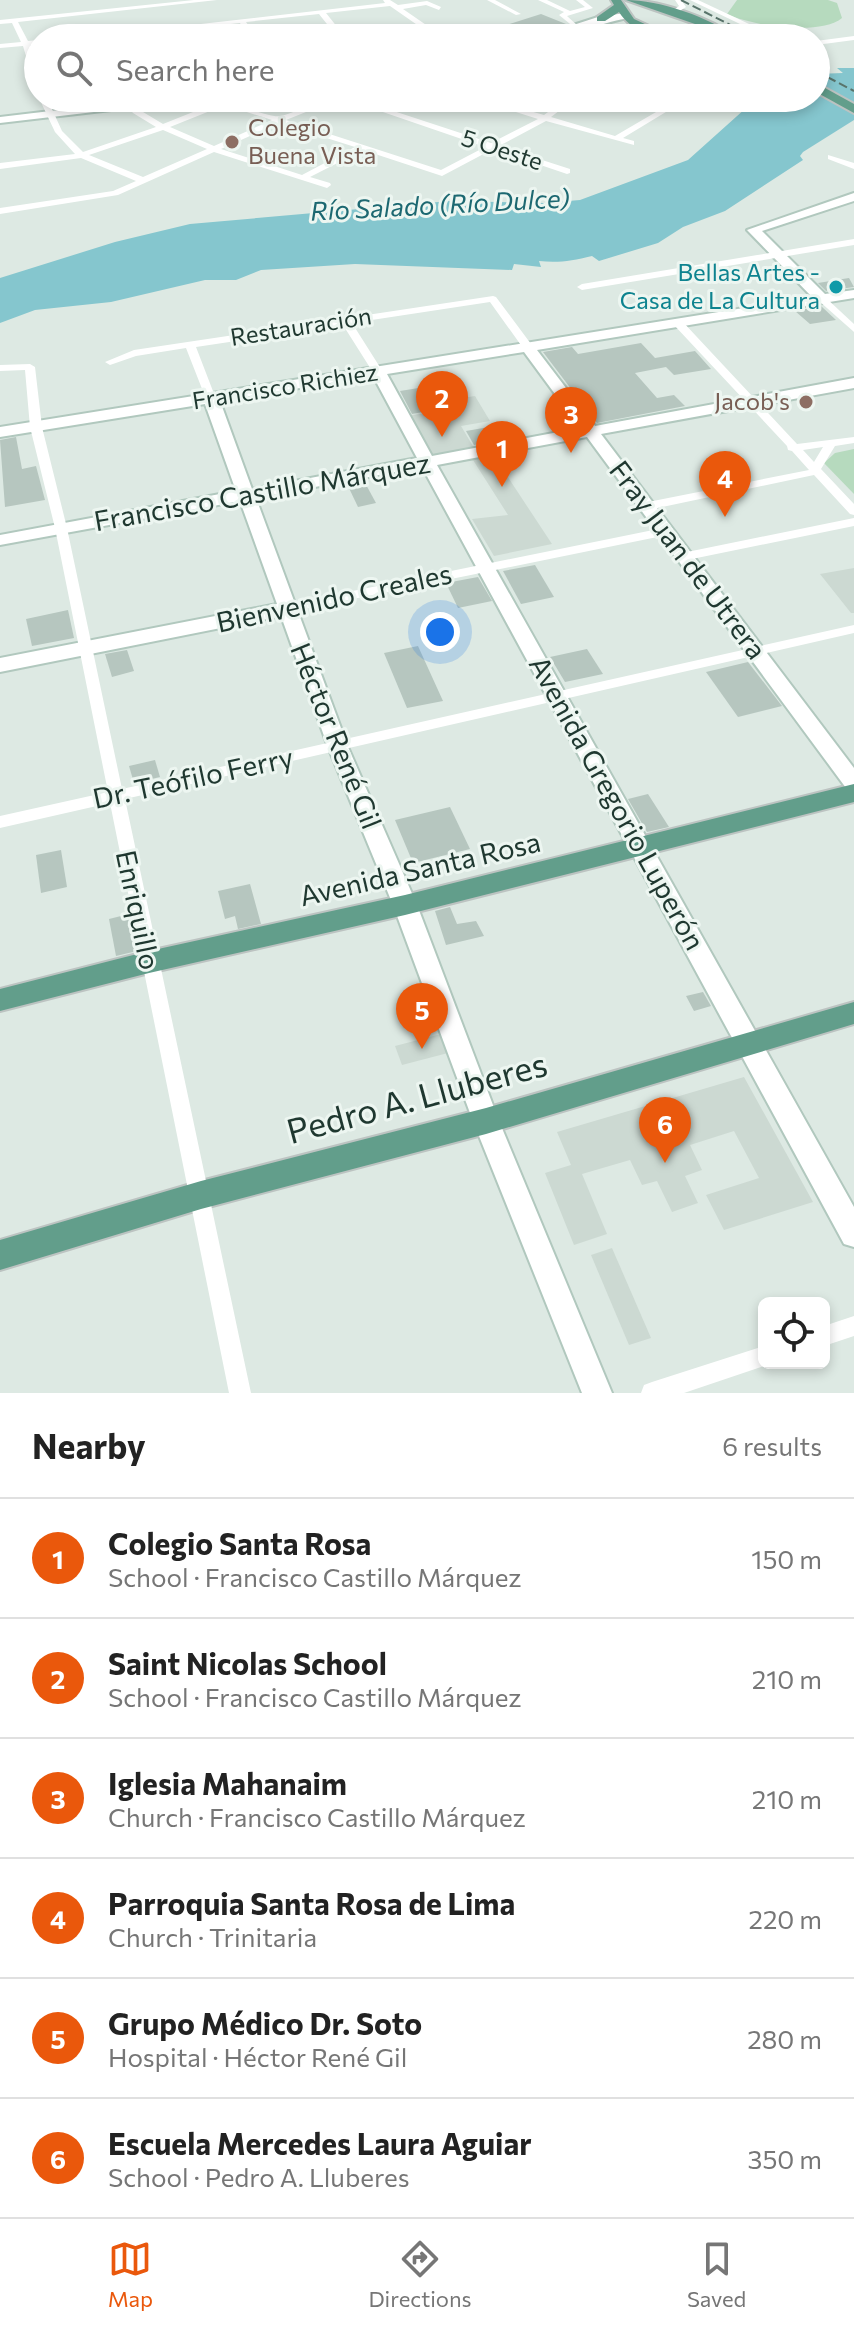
<!DOCTYPE html>
<meta charset="utf-8">
<style>
:root{--surface:#fff;--page:#f6f6f6;--text:#222;--muted:#767676;--line:#e0e0e0;--accent:#ea580c}
body{margin:0;font-family:Commissioner,sans-serif;background:var(--page);color:var(--text)}
.controls{position:absolute;right:24px;bottom:24px;display:grid;overflow:hidden;border-radius:12px;box-shadow:0 4px 12px #0003}
.controls button{width:72px;height:72px;display:grid;place-items:center;padding:0;border:0;border-bottom:2px solid var(--line);background:var(--surface);color:var(--text);font:40px sans-serif}
.you{position:absolute;left:440px;top:632px;width:28px;height:28px;margin:-20px;border:6px solid #fff;border-radius:50%;background:#1a73e8;box-shadow:0 0 0 12px #1a73e833}
.badge{display:grid;place-items:center;width:52px;height:52px;border-radius:50%;background:var(--accent);color:#fff;font-size:26px;font-weight:700}
.pin{position:absolute;translate:-50% -66px;filter:drop-shadow(0 2px 4px #0008)}
.pin::after{content:'';position:absolute;top:42px;width:28px;height:24px;background:inherit;clip-path:polygon(0 0,100% 0,50% 100%)}
.list{margin:0;padding:0;list-style:none}
h2{display:flex;justify-content:space-between;align-items:center;height:104px;margin:0;padding:0 32px;font-size:34px}
h2 small{font-size:26px;font-weight:400;color:var(--muted)}
.list li{display:grid;grid-template-columns:52px 1fr auto;gap:24px;align-items:center;box-sizing:border-box;height:120px;padding:0 32px;border-top:2px solid var(--line)}
.list b{display:block;font-size:30px;white-space:nowrap}
.list p{margin:0;font-size:26px;white-space:nowrap;color:var(--muted)}
.list em{font-size:26px;font-style:normal;color:var(--muted)}
.icon{flex:none;width:44px;height:44px;fill:none;stroke:currentColor;stroke-width:2;stroke-linecap:round;stroke-linejoin:round}
.map{position:relative;flex:none;width:854px;height:1393px;overflow:hidden}
.search{position:absolute;background:var(--surface);box-shadow:0 4px 12px #0003;left:24px;right:24px;top:24px;height:88px;display:flex;align-items:center;gap:20px;box-sizing:border-box;padding:0 28px;border-radius:44px;color:var(--muted);font-size:30px}
.sheet{height:824px;background:var(--surface)}
nav{display:flex;justify-content:space-around;align-items:center;box-sizing:border-box;height:112px;border-top:2px solid var(--line);background:var(--surface);font-size:22px;color:var(--muted)}
nav a{display:grid;justify-items:center;gap:4px}
nav .on{color:var(--accent)}
.map>svg:first-child{display:block}
</style>
<div class="map">
<svg width="854" height="1393" viewBox="0 0 854 1393">
<rect width="100%" height="100%" fill="#dde9e3"/>
<g fill="#ccd9d2">
<polygon points="475,396 490,421 461,426 474,448 427,456 406,416 447,410 443,401"/>
<polygon points="494,456 552,544 494,556 472,519 508,515 473,460"/>
<polygon points="854,568 854,613 851,613 820,574"/>
<polygon points="441,1034 448,1053 402,1065 395,1046"/>
<polygon points="744,1077 813,1202 724,1230 706,1195 759,1178 734,1131 690,1145 702,1170 685,1176 698,1203 672,1212 657,1181 642,1185 630,1160 582,1174 607,1234 574,1245 545,1173 571,1165 557,1132"/>
<polygon points="612,1248 651,1338 629,1345 591,1255"/>
</g>
<g fill="#b6dabe">
<path d="M 737,0 L 828,0 L 837,3 L 842,18 C 821,36 752,26 727,14 Z"/>
<polygon points="854,449 854,494 824,463 835,453"/>
</g>
<path fill="#85c6ce" d="M 837,68 L 854,68 L 854,120 L 803,152 L 800,156 L 803,160 L 725,211 L 683,227 L 658,243 L 599,261 L 592,256 C 572,261 558,263 539,261 L 541,267 L 514,264 L 512,270 L 355,264 L 261,270 L 236,280 L 205,280 L 111,302 L 35,310 L 0,323 L 0,278 L 115,242 L 190,224 L 450,201 L 544,203 L 580,200 L 688,160 L 746,108 L 764,98 L 816,98 L 816,74 L 843,73 Z"/>
<g fill="#b6c6bf">
<polygon points="541,14 566,24 524,38 506,38 488,31"/>
<polygon points="849,278 854,287 826,291 818,283"/>
<polygon points="821,306 836,320 810,324 795,311"/>
<polygon points="641,343 655,358 695,351 711,369 674,375 666,367 635,373 657,398 674,395 685,406 597,423 543,352 572,347 578,354"/>
<polygon points="431,386 444,408 412,414 400,391"/>
<polygon points="489,427 497,441 474,445 466,431"/>
<polygon points="16,437 22,469 36,466 45,500 5,507 0,440"/>
<polygon points="364,481 376,503 358,507 347,484"/>
<polygon points="535,565 554,597 521,604 503,571"/>
<polygon points="478,577 492,601 458,608 446,583"/>
<polygon points="68,610 74,638 32,646 26,619"/>
<polygon points="418,646 443,701 407,708 384,653"/>
<polygon points="587,649 603,674 565,682 550,657"/>
<polygon points="127,650 134,671 112,677 105,654"/>
<polygon points="748,662 782,706 738,717 706,672"/>
<polygon points="155,760 160,777 134,783 129,766"/>
<polygon points="648,794 669,827 647,832 628,799"/>
<polygon points="450,807 470,849 413,863 395,820"/>
<polygon points="61,850 67,887 41,893 36,855"/>
<polygon points="250,884 261,924 238,929 235,916 225,919 218,891"/>
<polygon points="450,907 457,924 476,921 484,936 446,945 435,911"/>
<polygon points="129,914 137,951 116,956 109,919"/>
<polygon points="703,992 711,1006 694,1011 686,996"/>
</g>
<g fill="none" stroke-linecap="round" stroke-linejoin="round">
<defs>
<g id="secondary">
<path d="M 625,13 L 628,18 C 597,24 564,38 533,38 L 598,17 Z"/>
<polygon points="160,98 194,98 188,101 0,123 0,117"/>
<path d="M 854,193 L 854,201 L 762,231 L 825,294 L 854,290 L 854,298 L 537,350 L 595,426 L 854,378 L 854,388 L 601,434 L 854,768 L 854,791 L 846,788 L 587,437 L 437,465 L 854,1207 L 854,1247 L 844,1244 L 422,467 L 256,498 L 348,747 L 417,905 L 499,1121 L 612,1393 L 582,1393 L 473,1121 L 393,905 L 328,747 L 281,616 L 0,672 L 0,658 L 277,604 L 240,501 L 0,545 L 0,535 L 236,491 L 205,404 L 0,437 L 0,427 L 812,297 L 747,230 ZM 524,352 L 580,428 L 432,456 L 387,374 ZM 373,376 L 417,458 L 252,489 L 220,401 Z"/>
</g>
<g id="primary">
<path d="M 611,0 L 621,0 L 634,19 L 675,38 C 654,38 630,30 619,12 L 605,21 L 597,21 L 597,17 L 614,5 Z"/>
<path d="M 626,0 C 659,0 710,17 737,38 L 722,38 L 695,24 Z"/>
<polygon points="816,83 854,104 854,113 816,92"/>
<polygon points="854,784 854,802 405,915 149,973 0,1011 0,989 149,951 405,895"/>
<polygon points="854,1002 854,1024 486,1134 201,1209 0,1270 0,1240 201,1181 486,1108"/>
</g>
</defs>
<use href="#secondary" stroke="#b1c8be" stroke-width="4"/>
<use href="#primary" stroke="#bcc3c1" stroke-width="4"/>
<g fill="#fff" fill-rule="evenodd">
<polygon points="194,0 217,0 18,22 28,41 38,40 38,44 30,45 38,71 38,85 34,83 23,46 0,48 0,44 21,42 12,23 0,24 0,20"/>
<polygon points="383,0 390,0 398,5 427,1 441,7 439,10 426,5 403,9 445,38 436,38 390,6 326,13 346,38 338,38 319,14 246,22 257,38 249,38 240,23 100,38 77,38 385,3"/>
<polygon points="487,0 495,0 521,14 516,15"/>
<polygon points="538,0 547,0 570,11 585,7 576,0 583,0 593,8 567,16 578,26 575,28 559,15 564,12"/>
<polygon points="675,0 681,0 686,7 673,15 671,12 679,6"/>
<polygon points="690,0 698,0 779,38 769,38"/>
<polygon points="560,29 594,36 595,38 582,38 558,32"/>
<polygon points="854,36 854,40 816,45 816,41"/>
<path d="M 39,98 L 47,98 L 62,131 L 83,152 L 156,127 L 133,113 L 120,98 L 128,98 L 138,109 L 163,124 L 218,102 L 208,98 C 229,98 267,119 281,116 C 302,111 315,98 341,98 L 286,120 L 441,170 L 485,147 L 342,98 L 354,98 L 491,143 L 538,119 L 472,98 L 484,98 L 544,115 L 567,98 L 576,98 L 551,117 L 615,136 L 680,98 L 689,98 L 623,138 L 634,141 L 634,145 L 546,121 L 499,146 L 570,169 L 570,173 L 567,174 L 493,149 L 442,176 L 363,150 L 310,177 L 330,183 L 331,185 L 327,188 L 214,152 L 118,195 L 0,214 L 0,208 L 113,191 L 136,181 L 81,158 L 0,169 L 0,163 L 75,154 L 55,132 ZM 225,105 L 272,120 L 214,146 L 170,127 ZM 279,123 L 355,147 L 302,175 L 221,149 ZM 163,130 L 207,149 L 143,177 L 89,155 Z"/>
<polygon points="828,155 854,163 854,169 828,159"/>
<polygon points="854,239 854,245 582,290 577,287 582,284"/>
<polygon points="493,296 496,297 531,344 531,348 523,348 490,302 352,323 383,372 378,375 374,374 343,325 196,347 216,399 211,402 206,399 186,348 136,356 110,365 105,362 134,350"/>
<polygon points="819,297 825,297 854,324 854,332 819,301"/>
<path d="M 678,320 L 682,321 L 797,444 L 854,437 L 854,443 L 835,446 L 821,469 L 854,504 L 854,515 L 850,514 L 814,475 L 648,510 L 644,509 L 642,506 L 648,502 L 809,470 L 792,451 L 788,450 L 787,446 L 674,325 L 673,323 ZM 823,447 L 814,462 L 803,450 Z"/>
<polygon points="30,364 35,367 42,427 67,528 122,789 854,625 854,633 125,799 251,1393 229,1393 110,803 0,828 0,816 108,792 55,528 30,427 25,370 0,371 0,365"/>
<polygon points="854,518 854,526 687,560 681,556 687,552"/>
<polygon points="668,527 672,528 674,531 672,534 284,613 277,609 284,605"/>
<polygon points="854,1316 854,1336 824,1346 824,1326"/>
<polygon points="764,1346 764,1363 772,1363 764,1366 684,1393 641,1393 644,1385 652,1382"/>
</g>
<use href="#secondary" fill="#fff" fill-rule="evenodd"/>
<use href="#primary" fill="#629e8b" fill-rule="evenodd"/>
<g stroke="#59746b" stroke-width="2" stroke-dasharray="9 4" stroke-linecap="butt">
<polyline points="681,0 756,38"/>
<polyline points="816,71 854,91"/>
</g>
</g>
<g fill="#8d6e63" stroke="#edf6f1" stroke-width="3">
<circle cx="232" cy="142" r="8"/>
<circle cx="806" cy="402" r="8"/>
</g>
<circle fill="#0f9aa8" stroke="#edf6f1" stroke-width="3" cx="836" cy="287" r="8"/>
<g text-anchor="middle" stroke-width="6" stroke-linejoin="round" paint-order="stroke">
<g font-size="24" fill="#785e54" stroke="#edf6f1" text-anchor="start">
<text x="248" y="136">Colegio<tspan x="248" dy="28">Buena Vista</tspan></text>
<text x="790" y="410" text-anchor="end">Jacob's</text>
</g>
<g font-size="24" fill="#1f3830" stroke="#edf6f1">
<text transform="translate(502 150) rotate(18)" y="8">5 Oeste</text>
<text transform="translate(301 327) rotate(-9)" y="8">Restauración</text>
<text transform="translate(285 387) rotate(-9)" y="8">Francisco Richiez</text>
</g>
<g font-size="24" fill="#0d838f" stroke="#edf6f1" text-anchor="end">
<text x="820" y="281">Bellas Artes -<tspan x="820" dy="28">Casa de La Cultura</tspan></text>
</g>
<g font-size="26" font-style="italic" fill="#1c6871" stroke="#edf6f1">
<text transform="translate(440 205) rotate(-3)" y="9">Río Salado (Río Dulce)</text>
</g>
<g font-size="28" fill="#1f3830" stroke="#edf6f1">
<text transform="translate(262 492) rotate(-10)" y="10">Francisco Castillo Márquez</text>
<text transform="translate(688 560) rotate(53)" y="10">Fray Juan de Utrera</text>
<text transform="translate(334 598) rotate(-12)" y="10">Bienvenido Creales</text>
<text transform="translate(336 736) rotate(68)" y="10">Héctor René Gil</text>
<text transform="translate(193 778) rotate(-12)" y="10">Dr. Teófilo Ferry</text>
<text transform="translate(617 803) rotate(61)" y="10">Avenida Gregorio Luperón</text>
<text transform="translate(420 869) rotate(-13)" y="10">Avenida Santa Rosa</text>
<text transform="translate(138 910) rotate(78)" y="10">Enriquillo</text>
</g>
<g font-size="34" fill="#1f3830" stroke="#edf6f1">
<text transform="translate(417 1098) rotate(-15)" y="12">Pedro A. Lluberes</text>
</g>
</g>
</svg>
<div class="controls">
<button><svg class="icon" aria-label="locate" viewBox="0 0 24 24"><circle cx="12" cy="12" r="6"/><path d="M12 2v4M12 18v4M2 12h4M18 12h4"/></svg></button>
</div>
<div class="you"></div>
<div class="pin badge" style="left:502px;top:487px">1</div>
<div class="pin badge" style="left:442px;top:437px">2</div>
<div class="pin badge" style="left:571px;top:453px">3</div>
<div class="pin badge" style="left:725px;top:517px">4</div>
<div class="pin badge" style="left:422px;top:1049px">5</div>
<div class="pin badge" style="left:665px;top:1163px">6</div>
<div class="search"><svg class="icon" aria-label="search" viewBox="0 0 24 24"><circle cx="10" cy="10" r="6"/><path d="M15 15l6 6"/></svg>Search here</div>
</div>
<section class="sheet">
<h2>Nearby<small>6 results</small></h2>
<ul class="list">
<li><span class="badge">1</span><div><b>Colegio Santa Rosa</b><p>School · Francisco Castillo Márquez</p></div><em>150 m</em></li>
<li><span class="badge">2</span><div><b>Saint Nicolas School</b><p>School · Francisco Castillo Márquez</p></div><em>210 m</em></li>
<li><span class="badge">3</span><div><b>Iglesia Mahanaim</b><p>Church · Francisco Castillo Márquez</p></div><em>210 m</em></li>
<li><span class="badge">4</span><div><b>Parroquia Santa Rosa de Lima</b><p>Church · Trinitaria</p></div><em>220 m</em></li>
<li><span class="badge">5</span><div><b>Grupo Médico Dr. Soto</b><p>Hospital · Héctor René Gil</p></div><em>280 m</em></li>
<li><span class="badge">6</span><div><b>Escuela Mercedes Laura Aguiar</b><p>School · Pedro A. Lluberes</p></div><em>350 m</em></li>
</ul>
</section>
<nav>
<a class="on"><svg class="icon" aria-label="map" viewBox="0 0 24 24"><path d="M3 6l6-2 6 2 6-2v14l-6 2-6-2-6 2zM9 4v14M15 6v14"/></svg>Map</a>
<a><svg class="icon" aria-label="directions" viewBox="0 0 24 24"><path d="M12 3l9 9-9 9-9-9zM9 14v-3h6M13 9l2 2-2 2"/></svg>Directions</a>
<a><svg class="icon" aria-label="saved" viewBox="0 0 24 24"><path d="M7 4h10v16l-5-4-5 4z"/></svg>Saved</a>
</nav>
